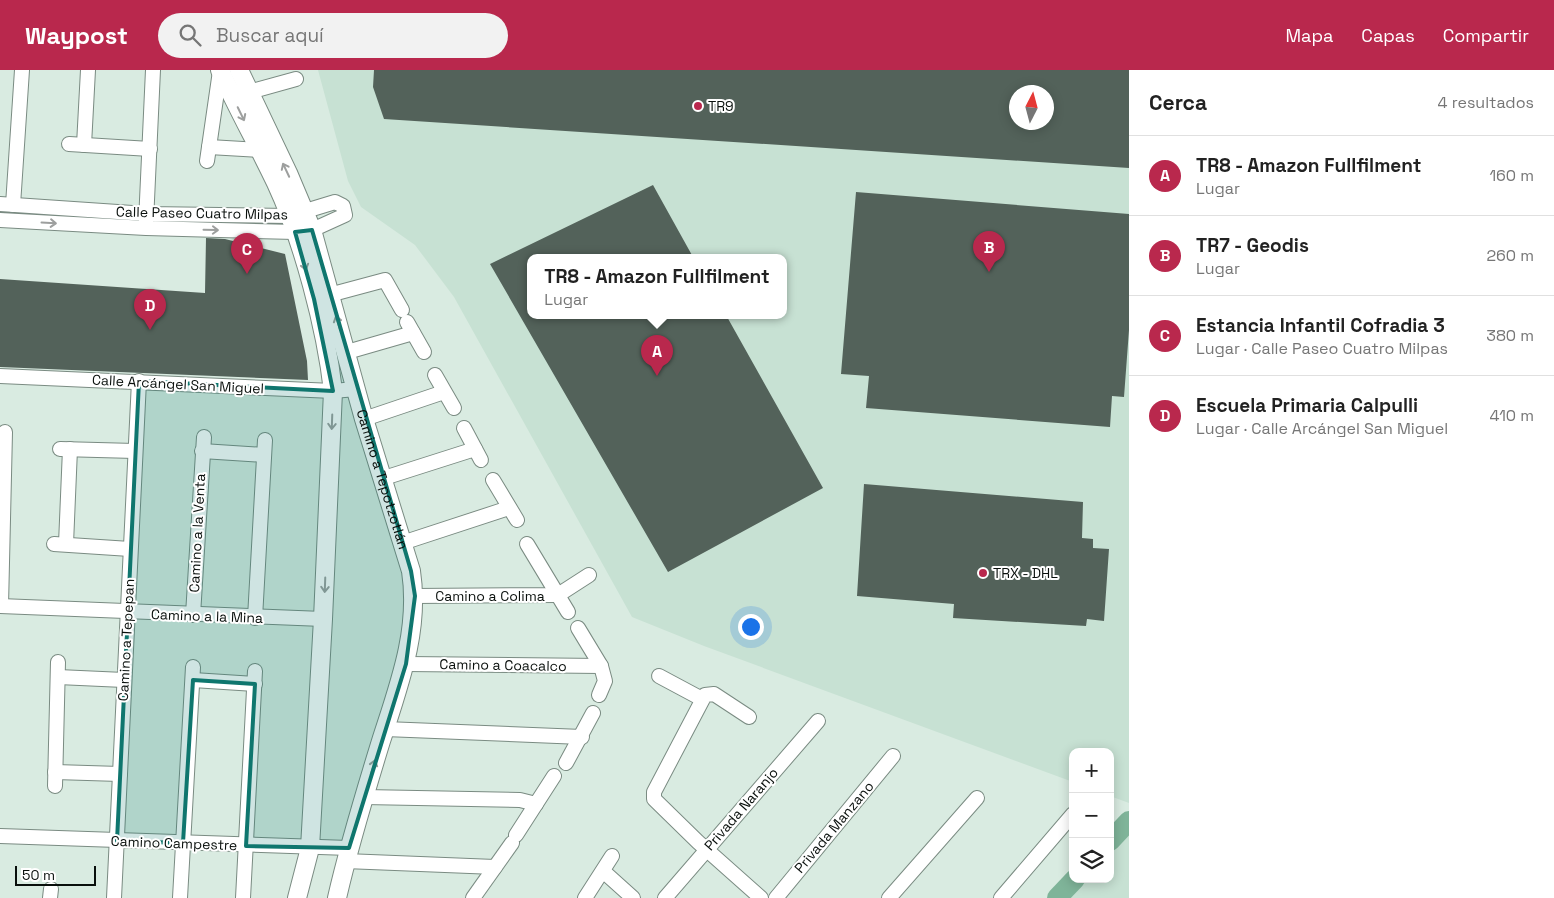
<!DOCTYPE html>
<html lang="es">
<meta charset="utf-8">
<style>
:root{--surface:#fff;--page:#f2f2f2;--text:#222;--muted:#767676;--line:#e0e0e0;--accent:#b9284d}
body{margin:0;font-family:"Space Grotesk",sans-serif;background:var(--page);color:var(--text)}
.controls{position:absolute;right:15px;bottom:15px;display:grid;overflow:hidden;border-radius:10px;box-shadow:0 2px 12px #0003}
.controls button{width:45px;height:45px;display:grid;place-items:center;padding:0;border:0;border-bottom:1px solid var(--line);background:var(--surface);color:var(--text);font:25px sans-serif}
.compass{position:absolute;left:1009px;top:15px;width:45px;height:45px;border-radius:50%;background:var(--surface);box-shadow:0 2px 12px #0003;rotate:6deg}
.scale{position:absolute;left:15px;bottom:12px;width:81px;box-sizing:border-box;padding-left:5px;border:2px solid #090f0c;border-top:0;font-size:14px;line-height:18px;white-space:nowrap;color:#090f0c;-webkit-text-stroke:4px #fff;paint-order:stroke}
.you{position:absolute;left:750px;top:556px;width:18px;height:18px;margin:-12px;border:4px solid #fff;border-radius:50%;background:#1a73e8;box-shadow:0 0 0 8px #1a73e833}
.badge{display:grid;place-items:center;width:32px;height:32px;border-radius:50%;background:var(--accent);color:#fff;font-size:16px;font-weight:700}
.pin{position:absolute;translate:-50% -41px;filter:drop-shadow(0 1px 2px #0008)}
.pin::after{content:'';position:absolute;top:26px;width:18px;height:15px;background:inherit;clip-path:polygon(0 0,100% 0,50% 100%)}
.popup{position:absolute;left:527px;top:184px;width:260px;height:65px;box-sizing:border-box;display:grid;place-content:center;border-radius:10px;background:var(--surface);filter:drop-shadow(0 1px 4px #0005);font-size:16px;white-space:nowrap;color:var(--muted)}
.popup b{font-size:19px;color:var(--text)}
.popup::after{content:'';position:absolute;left:50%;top:100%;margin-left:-10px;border:10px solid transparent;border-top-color:var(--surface)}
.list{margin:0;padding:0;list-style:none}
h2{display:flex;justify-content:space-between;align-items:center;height:65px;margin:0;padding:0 20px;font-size:21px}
h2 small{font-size:16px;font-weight:400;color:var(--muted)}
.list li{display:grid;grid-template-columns:32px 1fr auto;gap:15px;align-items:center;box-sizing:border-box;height:80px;padding:0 20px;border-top:1px solid var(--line)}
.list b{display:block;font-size:19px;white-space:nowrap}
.list p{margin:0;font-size:16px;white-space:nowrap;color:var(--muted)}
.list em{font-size:16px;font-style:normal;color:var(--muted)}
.icon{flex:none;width:28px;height:28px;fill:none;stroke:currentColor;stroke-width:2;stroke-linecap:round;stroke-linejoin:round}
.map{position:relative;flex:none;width:1129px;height:828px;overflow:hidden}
header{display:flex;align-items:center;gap:30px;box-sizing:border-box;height:70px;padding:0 25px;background:var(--accent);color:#fff}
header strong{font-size:24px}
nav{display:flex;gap:28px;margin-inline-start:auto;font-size:18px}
.search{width:350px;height:45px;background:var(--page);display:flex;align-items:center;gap:12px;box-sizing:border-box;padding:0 18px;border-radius:28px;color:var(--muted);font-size:19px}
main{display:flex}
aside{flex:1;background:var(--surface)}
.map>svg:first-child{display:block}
</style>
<header>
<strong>Waypost</strong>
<div class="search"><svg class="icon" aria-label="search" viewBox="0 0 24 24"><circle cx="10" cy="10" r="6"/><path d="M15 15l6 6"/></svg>Buscar aquí</div>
<nav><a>Mapa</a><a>Capas</a><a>Compartir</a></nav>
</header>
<main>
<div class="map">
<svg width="1129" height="828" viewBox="0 0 1129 828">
<rect width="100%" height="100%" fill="#d9ebe1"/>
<g fill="#c7e1d3" fill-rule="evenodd">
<path d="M 318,0 L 1129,0 L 1129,733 L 1110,726 L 1110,682 L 1073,682 L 1073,712 L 704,576 L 632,547 L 454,227 L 415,175 L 361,137 L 348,111 ZM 1016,22 L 1046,22 L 1046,52 L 1016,52 ZM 531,187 L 783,187 L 783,245 L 531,245 Z"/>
<polygon points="1129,759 1129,828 1066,828 1083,809 1110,809 1110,780"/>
</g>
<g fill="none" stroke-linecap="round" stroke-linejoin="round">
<g stroke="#7fb499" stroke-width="20">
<polyline points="1110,771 1129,751"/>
<polyline points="1057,828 1075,809"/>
</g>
</g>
<g fill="#53625a" fill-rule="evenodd">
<path d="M 374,0 L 1129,0 L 1129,98 L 384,49 L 373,17 ZM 1016,22 L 1046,22 L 1046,52 L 1016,52 Z"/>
<polygon points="653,115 693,187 531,187 531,245 726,245 823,418 668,502 490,194"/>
<polygon points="856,122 1129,144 1129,260 1124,327 1112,326 1110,357 866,338 869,306 841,304"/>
<polygon points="206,168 225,169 285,184 307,291 308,310 0,297 0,209 205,223"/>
<polygon points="864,414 1083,432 1082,468 1093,469 1093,478 1109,479 1104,551 1087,549 1086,556 953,548 954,534 857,526"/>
</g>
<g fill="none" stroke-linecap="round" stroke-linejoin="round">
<defs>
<g id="minor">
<polyline points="249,22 296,9"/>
<polyline points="69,74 150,79"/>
<polyline points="84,75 88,0"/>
<polyline points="209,77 259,80"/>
<polyline points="207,91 220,1"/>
<polyline points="0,134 147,144 289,146 335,132 343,136 345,145 312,160 295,162 146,158 0,150"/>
<polyline points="13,135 22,0"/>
<polyline points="146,152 153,0"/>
<polyline points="329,225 385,210 402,240"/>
<polyline points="407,252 424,282"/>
<polyline points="347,282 413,263"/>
<polyline points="435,305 454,338"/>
<polyline points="0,306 333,321 356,319"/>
<polyline points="364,349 444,322"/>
<polyline points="464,358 481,390"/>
<polyline points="60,379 135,381"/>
<polyline points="202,381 264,385"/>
<polyline points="384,408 475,379"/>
<polyline points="493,410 517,450"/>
<polyline points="402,473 509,438"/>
<polyline points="54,474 130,479"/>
<polyline points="66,474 70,379"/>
<polyline points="527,474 568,542"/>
<polyline points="415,526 558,525 589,505"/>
<polyline points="0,536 323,549"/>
<polyline points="1,536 5,362"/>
<polyline points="193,545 204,367"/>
<polyline points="255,548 265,370"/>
<polyline points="578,558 601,596 605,611 599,625"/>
<polyline points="406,594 601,596"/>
<polyline points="659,606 702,629"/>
<polyline points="58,607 124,610"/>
<polyline points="193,610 255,614"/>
<polyline points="749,647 714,624 705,625 654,722 654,729 698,772 761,828"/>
<polyline points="385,659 582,667"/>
<polyline points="566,693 593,643"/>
<polyline points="55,702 120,704"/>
<polyline points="55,716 58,592"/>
<polyline points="364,727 520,730 536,734"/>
<polyline points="516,765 554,706"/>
<polyline points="0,766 349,778"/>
<polyline points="345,791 495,797"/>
<polyline points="603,801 633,828"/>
<polyline points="50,828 51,819"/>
<polyline points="114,828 139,311"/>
<polyline points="180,828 193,597"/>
<polyline points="243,828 255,601"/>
<polyline points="473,828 512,773"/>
<polyline points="585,828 612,786"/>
<polyline points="665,828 818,651"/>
<polyline points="776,828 893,686"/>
<polyline points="889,828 977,728"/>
<polyline points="1001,828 1073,744"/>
</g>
<g id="major">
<path d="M 220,0 C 237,38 258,75 276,113 C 303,171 326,258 333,321 L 323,549 L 310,778 L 297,828"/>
<path id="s1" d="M 239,0 L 288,103 L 312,160 L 364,349 L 411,501 C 420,560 399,615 381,671 C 365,723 349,775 337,828"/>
</g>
</defs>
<use href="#minor" stroke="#7a8b82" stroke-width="16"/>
<use href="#major" stroke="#7a8b82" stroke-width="20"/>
<use href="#minor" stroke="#fff" stroke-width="14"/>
<use href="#major" stroke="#fff" stroke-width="18"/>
</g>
<defs><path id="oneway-shaft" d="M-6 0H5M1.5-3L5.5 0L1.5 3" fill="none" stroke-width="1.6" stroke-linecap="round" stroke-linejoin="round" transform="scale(1.25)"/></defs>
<g stroke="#9d9f9e">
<use href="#oneway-shaft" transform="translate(241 44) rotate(64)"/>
<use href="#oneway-shaft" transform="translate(286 100) rotate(-115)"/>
<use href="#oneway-shaft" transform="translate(49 153) rotate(3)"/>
<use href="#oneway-shaft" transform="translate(211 160) rotate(1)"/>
<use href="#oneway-shaft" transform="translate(304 193) rotate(74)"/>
<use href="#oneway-shaft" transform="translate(338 253) rotate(-107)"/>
<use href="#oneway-shaft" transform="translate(332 352) rotate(92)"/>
<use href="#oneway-shaft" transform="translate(325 515) rotate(92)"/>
<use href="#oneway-shaft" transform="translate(373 697) rotate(-73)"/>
</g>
<path fill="#0f766e" fill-opacity="0.2" stroke="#0f766e" stroke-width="4" stroke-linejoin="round" d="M 312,160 L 411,501 L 415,526 L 406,594 L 349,778 L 246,776 L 255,614 L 193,610 L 183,773 L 117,771 L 139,311 L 333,321 L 314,229 L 295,162 Z"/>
<g fill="#b9284d" stroke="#fff" stroke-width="2">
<circle cx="698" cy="36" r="5"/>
<circle cx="983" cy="503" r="5"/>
</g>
<g text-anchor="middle" stroke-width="4" stroke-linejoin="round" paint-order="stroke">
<g font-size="14" fill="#090f0c" stroke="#fff" text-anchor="start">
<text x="708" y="41">TR9</text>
<text x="993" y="508">TRX - DHL</text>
</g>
<g font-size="14" fill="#090f0c" stroke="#fff">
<text transform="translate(202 143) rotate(1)" y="5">Calle Paseo Cuatro Milpas</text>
<text transform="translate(178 314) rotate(3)" y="5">Calle Arcángel San Miguel</text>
<text dy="5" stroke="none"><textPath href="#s1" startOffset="435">Camino a Tepotzotlán</textPath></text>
<text transform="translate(197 463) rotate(-87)" y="5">Camino a la Venta</text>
<text x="490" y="531">Camino a Colima</text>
<text transform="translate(207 546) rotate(2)" y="5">Camino a la Mina</text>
<text transform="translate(126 570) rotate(-87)" y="5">Camino a Tepepan</text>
<text transform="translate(503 595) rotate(1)" y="5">Camino a Coacalco</text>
<text transform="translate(741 739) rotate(-49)" y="5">Privada Naranjo</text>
<text transform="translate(834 757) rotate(-50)" y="5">Privada Manzano</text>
<text transform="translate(174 773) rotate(2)" y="5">Camino Campestre</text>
</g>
</g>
</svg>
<div class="controls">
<button>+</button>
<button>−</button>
<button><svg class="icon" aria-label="layers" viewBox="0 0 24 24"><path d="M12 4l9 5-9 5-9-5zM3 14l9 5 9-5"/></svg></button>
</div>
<svg class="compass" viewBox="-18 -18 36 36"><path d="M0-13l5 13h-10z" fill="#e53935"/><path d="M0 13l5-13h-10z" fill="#767676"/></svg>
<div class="scale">50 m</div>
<div class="you"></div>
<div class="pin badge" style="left:657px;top:306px">A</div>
<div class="popup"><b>TR8 - Amazon Fullfilment</b>Lugar</div>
<div class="pin badge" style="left:989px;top:202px">B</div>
<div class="pin badge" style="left:247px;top:204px">C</div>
<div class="pin badge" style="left:150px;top:260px">D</div>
</div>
<aside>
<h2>Cerca<small>4 resultados</small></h2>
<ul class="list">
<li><span class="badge">A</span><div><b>TR8 - Amazon Fullfilment</b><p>Lugar</p></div><em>160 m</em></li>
<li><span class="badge">B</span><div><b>TR7 - Geodis</b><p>Lugar</p></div><em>260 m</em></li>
<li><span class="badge">C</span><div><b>Estancia Infantil Cofradia 3</b><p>Lugar · Calle Paseo Cuatro Milpas</p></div><em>380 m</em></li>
<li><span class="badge">D</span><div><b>Escuela Primaria Calpulli</b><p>Lugar · Calle Arcángel San Miguel</p></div><em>410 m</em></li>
</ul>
</aside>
</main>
